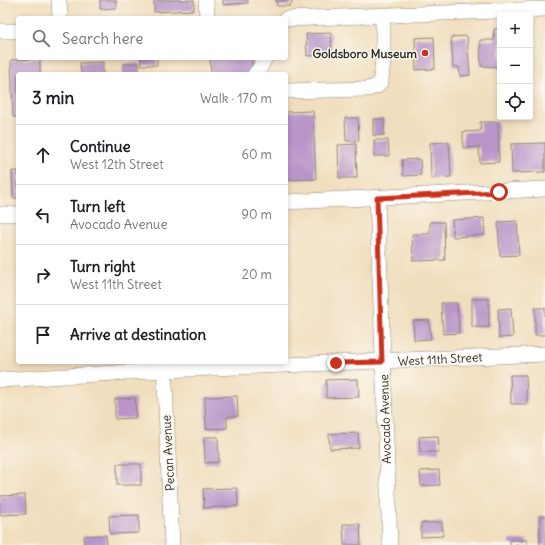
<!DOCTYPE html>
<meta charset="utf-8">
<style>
:root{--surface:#fff;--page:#f6f6f6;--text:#202124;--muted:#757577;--line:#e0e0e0}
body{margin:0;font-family:Delius,sans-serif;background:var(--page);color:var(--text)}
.controls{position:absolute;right:12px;top:12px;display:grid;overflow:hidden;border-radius:4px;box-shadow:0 2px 6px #0003}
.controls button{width:36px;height:36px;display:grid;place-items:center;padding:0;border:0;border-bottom:1px solid var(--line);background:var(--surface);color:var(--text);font:20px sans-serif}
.stop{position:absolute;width:12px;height:12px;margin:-9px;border:3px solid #c8321e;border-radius:50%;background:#fff}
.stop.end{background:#c8321e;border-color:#fff;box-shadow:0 1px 4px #0008}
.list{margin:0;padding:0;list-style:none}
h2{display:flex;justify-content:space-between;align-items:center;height:52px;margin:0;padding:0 16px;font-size:17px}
h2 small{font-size:13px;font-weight:400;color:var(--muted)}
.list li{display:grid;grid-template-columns:26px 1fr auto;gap:12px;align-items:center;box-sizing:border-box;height:60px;padding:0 16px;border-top:1px solid var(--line)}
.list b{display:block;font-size:15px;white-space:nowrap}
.list p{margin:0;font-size:13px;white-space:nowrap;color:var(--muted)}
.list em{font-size:13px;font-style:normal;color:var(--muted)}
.icon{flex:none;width:22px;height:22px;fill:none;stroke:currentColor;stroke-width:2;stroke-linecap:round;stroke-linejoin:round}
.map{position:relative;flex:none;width:545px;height:545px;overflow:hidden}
.search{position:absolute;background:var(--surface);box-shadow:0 2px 6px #0003;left:16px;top:16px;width:272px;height:44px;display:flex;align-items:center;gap:10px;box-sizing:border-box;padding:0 14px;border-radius:4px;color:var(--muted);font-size:15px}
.panel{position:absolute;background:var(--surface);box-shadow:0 2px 6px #0003;left:16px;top:72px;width:272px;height:292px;border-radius:4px}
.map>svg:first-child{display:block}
.building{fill:#b995ca}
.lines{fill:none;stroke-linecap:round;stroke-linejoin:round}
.minor-casing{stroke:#8e8474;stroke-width:16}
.minor{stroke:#fff;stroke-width:15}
.route{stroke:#c8321e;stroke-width:5}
.poi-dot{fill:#c8321e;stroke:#fbf7ec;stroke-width:1.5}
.labels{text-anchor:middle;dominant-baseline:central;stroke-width:3;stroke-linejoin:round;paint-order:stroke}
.poi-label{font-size:12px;font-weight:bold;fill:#2b2b2b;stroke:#fbf7ec;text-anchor:end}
.street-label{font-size:12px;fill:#2b2b2b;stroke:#fbf7ec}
</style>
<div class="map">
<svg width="545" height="545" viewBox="0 0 545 545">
<rect width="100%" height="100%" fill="#fbf7ec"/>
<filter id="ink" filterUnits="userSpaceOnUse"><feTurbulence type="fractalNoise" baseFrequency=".025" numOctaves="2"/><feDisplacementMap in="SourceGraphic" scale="8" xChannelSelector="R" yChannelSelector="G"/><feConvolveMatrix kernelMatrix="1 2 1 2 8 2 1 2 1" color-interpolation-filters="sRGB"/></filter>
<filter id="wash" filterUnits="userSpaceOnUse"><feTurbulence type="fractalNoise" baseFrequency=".012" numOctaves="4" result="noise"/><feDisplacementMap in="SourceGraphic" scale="16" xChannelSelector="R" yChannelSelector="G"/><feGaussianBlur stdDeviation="0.9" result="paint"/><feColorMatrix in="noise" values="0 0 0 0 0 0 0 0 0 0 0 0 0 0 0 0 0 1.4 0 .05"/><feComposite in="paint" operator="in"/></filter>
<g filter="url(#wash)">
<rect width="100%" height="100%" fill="#f1debe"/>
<g id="blocks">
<g class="building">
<polygon points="100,0 116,0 116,8 100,9"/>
<polygon points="154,0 194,0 194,10 154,12"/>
<polygon points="223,0 248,0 248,3 223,5"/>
<polygon points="276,0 293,0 290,6 277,6"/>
<polygon points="494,29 500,29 500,67 481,66 480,40 494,40"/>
<polygon points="331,33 332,55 307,56 306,34"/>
<polygon points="467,36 470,75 460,76 459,67 453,67 451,37"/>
<polygon points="434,37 435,69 416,70 415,38"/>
<rect x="141" y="58" width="16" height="7"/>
<polygon points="210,58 252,58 252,74 211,74"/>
<polygon points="40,59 40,74 18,74 18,117 13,117 11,60"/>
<polygon points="103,62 103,74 81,74 80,63"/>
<polygon points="139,63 139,74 123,74 123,64"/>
<polygon points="313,111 316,179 286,180 286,112"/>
<polygon points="345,118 358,118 359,141 346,141"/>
<rect x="373" y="119" width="11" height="16"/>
<polygon points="480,122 498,122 499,162 480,163 479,147 463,148 463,132 481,131"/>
<polygon points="374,140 388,140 389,156 374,156"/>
<polygon points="449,142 451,177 431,178 430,143"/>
<polygon points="545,143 545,172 512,173 511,144"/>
<polygon points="356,144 357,178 339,178 338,145"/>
<polygon points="420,159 421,175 403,176 402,160"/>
<polygon points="12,171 18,171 18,198 13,198"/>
<polygon points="484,218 485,235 453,237 452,220"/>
<polygon points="517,221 519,255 500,256 498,222"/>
<polygon points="430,222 444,222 445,260 413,261 412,234 430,234"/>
<rect x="472" y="299" width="17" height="28"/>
<polygon points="441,303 457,303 459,333 443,334"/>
<polygon points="511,308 513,337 499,338 498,309"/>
<rect x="535" y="308" width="10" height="27"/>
<polygon points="429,320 431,339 414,340 413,321"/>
<polygon points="510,375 526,375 527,404 511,404"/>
<polygon points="358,379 359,397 326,398 326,380"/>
<polygon points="237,396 238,416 227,417 227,428 206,429 205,397"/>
<polygon points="135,398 136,418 115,419 115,399"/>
<polygon points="358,433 359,448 330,449 329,434"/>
<polygon points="438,436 439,452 420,452 419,437"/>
<polygon points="204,437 218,437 219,462 205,463"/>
<rect x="117" y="464" width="24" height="21"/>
<polygon points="439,470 440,485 421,486 420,471"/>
<polygon points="237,488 238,506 204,508 203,489"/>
<polygon points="25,495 26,514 0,515 0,496"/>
<polygon points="139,515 139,533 110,534 109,516"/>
<polygon points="539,516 545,516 545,545 540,545"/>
<polygon points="442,522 443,536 421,537 421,523"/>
<polygon points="343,524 360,524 361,545 344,545"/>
<polygon points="106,535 107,545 84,545 84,536"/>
<rect x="510" y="540" width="17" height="5"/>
</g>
</g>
</g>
<g filter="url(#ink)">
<use href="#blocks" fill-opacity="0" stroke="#8e8474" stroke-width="1"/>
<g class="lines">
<g class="minor-casing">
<g id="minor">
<polyline points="59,0 60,18"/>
<polyline points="206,0 207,18"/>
<polyline points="286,19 545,9"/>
<polyline points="0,31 18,31"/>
<polyline points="255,74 260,68 265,58"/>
<polyline points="286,91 368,89 377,86 381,81 383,58 383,15"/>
<polyline points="377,198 390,545"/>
<polyline points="286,202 545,189"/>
<polyline points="0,214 18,214"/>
<polyline points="164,362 172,545"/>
<polyline points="0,380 164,370 545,354"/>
</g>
</g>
<use href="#minor" class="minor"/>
</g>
</g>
<g class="lines" filter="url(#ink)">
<polyline class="route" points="336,363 382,362 377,198 499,192"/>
</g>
<circle class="poi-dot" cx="425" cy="53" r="4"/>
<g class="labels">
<g class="poi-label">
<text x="417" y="53">Goldsboro Museum</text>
</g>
<g class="street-label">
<text transform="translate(440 359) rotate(-3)">West 11th Street</text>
<text transform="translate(385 419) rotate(-92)">Avocado Avenue</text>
<text transform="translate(168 453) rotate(-93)">Pecan Avenue</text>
</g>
</g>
</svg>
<div class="controls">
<button>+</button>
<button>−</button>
<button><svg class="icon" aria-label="locate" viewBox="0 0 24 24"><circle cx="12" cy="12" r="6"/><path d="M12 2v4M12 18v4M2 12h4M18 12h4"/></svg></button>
</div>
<div class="stop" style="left:499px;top:192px"></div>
<div class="stop end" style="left:336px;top:363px"></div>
<div class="search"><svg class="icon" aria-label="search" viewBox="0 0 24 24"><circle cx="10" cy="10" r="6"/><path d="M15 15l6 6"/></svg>Search here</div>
<section class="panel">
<h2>3 min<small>Walk · 170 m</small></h2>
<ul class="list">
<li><svg class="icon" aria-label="ahead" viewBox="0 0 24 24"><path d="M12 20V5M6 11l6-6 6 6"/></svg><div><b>Continue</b><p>West 12th Street</p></div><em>60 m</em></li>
<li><svg class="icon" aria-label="left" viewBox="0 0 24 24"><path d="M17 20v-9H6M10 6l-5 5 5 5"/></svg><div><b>Turn left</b><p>Avocado Avenue</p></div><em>90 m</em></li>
<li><svg class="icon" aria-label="right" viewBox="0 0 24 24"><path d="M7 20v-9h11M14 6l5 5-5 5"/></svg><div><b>Turn right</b><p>West 11th Street</p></div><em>20 m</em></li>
<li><svg class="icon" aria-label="arrive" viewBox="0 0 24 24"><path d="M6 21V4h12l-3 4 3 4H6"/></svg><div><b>Arrive at destination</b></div></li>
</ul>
</section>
</div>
